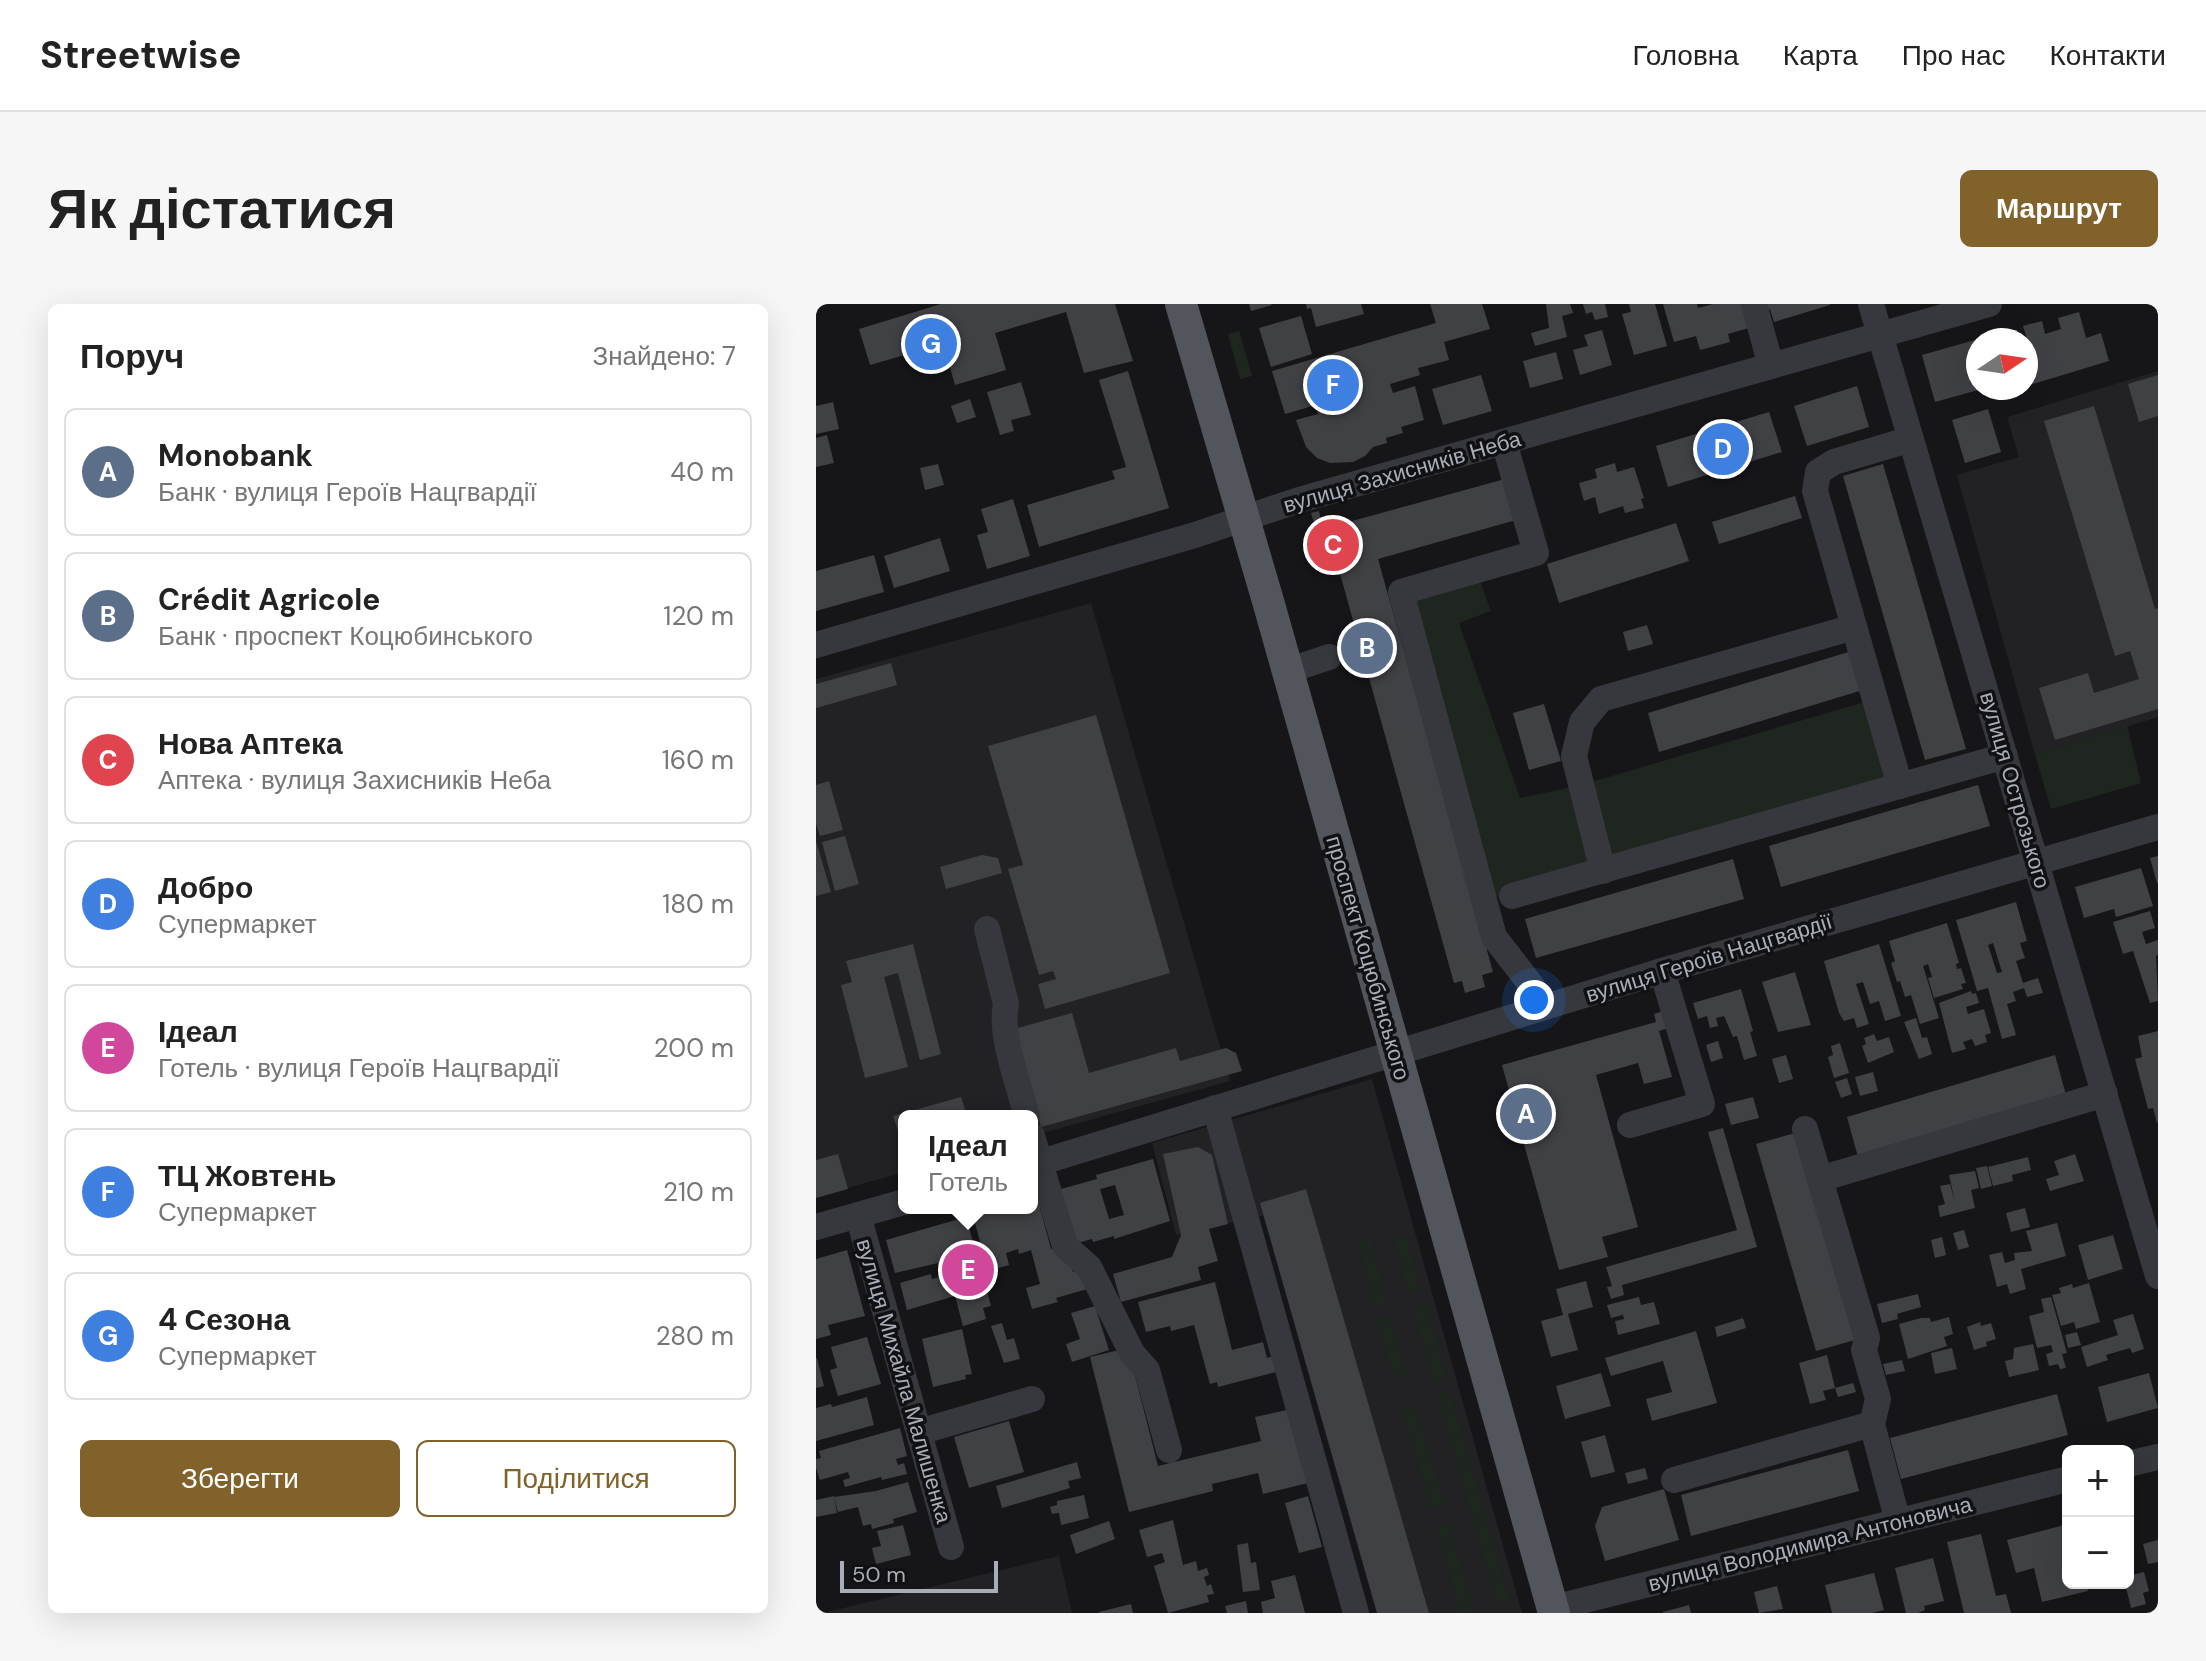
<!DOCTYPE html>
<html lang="uk">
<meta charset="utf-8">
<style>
:root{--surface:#fff;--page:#f6f6f6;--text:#222;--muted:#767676;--line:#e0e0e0;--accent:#80622a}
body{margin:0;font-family:"DM Sans",sans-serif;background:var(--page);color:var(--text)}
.controls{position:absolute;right:24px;bottom:24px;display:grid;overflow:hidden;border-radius:12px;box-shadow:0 8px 32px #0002}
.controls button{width:72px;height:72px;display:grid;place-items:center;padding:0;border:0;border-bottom:2px solid var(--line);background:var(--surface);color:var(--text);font:40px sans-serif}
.compass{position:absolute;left:1150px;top:24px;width:72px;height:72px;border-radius:50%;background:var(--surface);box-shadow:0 8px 32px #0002;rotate:77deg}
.scale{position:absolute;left:24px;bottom:20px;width:158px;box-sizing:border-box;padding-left:8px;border:4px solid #a8adb8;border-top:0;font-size:22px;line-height:28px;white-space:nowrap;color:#a8adb8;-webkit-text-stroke:6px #111113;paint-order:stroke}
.you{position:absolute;left:718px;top:696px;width:28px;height:28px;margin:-20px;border:6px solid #fff;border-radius:50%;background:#1a73e8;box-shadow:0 0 0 12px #1a73e833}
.badge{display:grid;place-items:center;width:52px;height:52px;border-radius:50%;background:var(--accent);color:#fff;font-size:26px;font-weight:700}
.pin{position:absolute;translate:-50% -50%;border:4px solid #fff;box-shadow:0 2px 8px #0006}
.popup{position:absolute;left:82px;top:806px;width:140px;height:104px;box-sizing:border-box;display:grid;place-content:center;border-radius:12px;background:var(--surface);filter:drop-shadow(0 2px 6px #0005);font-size:26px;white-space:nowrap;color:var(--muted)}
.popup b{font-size:30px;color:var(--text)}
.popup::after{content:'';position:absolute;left:50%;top:100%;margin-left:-16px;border:16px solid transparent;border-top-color:var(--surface)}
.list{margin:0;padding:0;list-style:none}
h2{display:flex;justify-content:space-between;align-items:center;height:104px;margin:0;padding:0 32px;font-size:34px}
h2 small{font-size:26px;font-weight:400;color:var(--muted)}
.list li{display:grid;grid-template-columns:52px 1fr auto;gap:24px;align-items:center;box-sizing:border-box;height:128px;margin:0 16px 16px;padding:0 16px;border:2px solid var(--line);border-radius:12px}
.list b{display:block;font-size:30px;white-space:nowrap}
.list p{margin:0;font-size:26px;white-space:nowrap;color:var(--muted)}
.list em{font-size:26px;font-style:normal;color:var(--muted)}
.actions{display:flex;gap:16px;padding:24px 32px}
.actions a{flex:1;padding:18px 0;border:2px solid var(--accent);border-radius:12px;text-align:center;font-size:28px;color:var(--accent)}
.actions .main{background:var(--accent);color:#fff}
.map{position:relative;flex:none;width:1342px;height:1309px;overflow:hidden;border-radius:12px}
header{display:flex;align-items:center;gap:48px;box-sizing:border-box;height:112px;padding:0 40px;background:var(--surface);border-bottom:2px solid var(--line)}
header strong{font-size:38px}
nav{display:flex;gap:44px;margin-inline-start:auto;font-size:28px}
.intro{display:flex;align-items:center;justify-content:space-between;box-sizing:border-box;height:192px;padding:0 48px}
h1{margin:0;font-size:56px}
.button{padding:20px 36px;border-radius:12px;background:var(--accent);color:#fff;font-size:28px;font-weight:700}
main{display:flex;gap:48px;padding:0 48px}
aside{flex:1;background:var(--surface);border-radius:12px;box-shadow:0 8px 32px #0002}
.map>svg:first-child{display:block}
.built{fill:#222225}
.green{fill:#1e261f}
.building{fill:#404145;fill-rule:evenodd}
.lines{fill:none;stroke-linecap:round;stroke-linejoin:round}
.minor{stroke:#37383d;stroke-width:26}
.major{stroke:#53555c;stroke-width:32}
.labels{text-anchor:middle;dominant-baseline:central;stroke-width:7;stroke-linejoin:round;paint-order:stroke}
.street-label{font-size:22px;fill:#a8adb8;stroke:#111113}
</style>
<header>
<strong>Streetwise</strong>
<nav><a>Головна</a><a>Карта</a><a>Про нас</a><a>Контакти</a></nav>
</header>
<div class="intro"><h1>Як дістатися</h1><a class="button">Маршрут</a></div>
<main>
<aside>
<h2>Поруч<small>Знайдено: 7</small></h2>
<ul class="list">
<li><span class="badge" style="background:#5c6f8a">A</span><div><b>Monobank</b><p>Банк · вулиця Героїв Нацгвардії</p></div><em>40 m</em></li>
<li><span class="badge" style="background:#5c6f8a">B</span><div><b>Crédit Agricole</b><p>Банк · проспект Коцюбинського</p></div><em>120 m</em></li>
<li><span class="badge" style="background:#e0444e">C</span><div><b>Нова Аптека</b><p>Аптека · вулиця Захисників Неба</p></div><em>160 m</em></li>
<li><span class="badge" style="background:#3f7fe0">D</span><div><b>Добро</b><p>Супермаркет</p></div><em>180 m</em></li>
<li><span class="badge" style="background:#d1479c">E</span><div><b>Ідеал</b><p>Готель · вулиця Героїв Нацгвардії</p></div><em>200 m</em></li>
<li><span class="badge" style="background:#3f7fe0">F</span><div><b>ТЦ Жовтень</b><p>Супермаркет</p></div><em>210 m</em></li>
<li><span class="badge" style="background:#3f7fe0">G</span><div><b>4 Сезона</b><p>Супермаркет</p></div><em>280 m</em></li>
</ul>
<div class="actions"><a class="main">Зберегти</a><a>Поділитися</a></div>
</aside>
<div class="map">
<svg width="1342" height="1309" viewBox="0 0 1342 1309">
<rect width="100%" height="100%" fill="#161618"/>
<g class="built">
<polygon points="1342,67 1342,413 1219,451 1141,171 1203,153 1191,113"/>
<polygon points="275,299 414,777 216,832 216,812 88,812 88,868 0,893 0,375"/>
<polygon points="556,775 706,1309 583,1309 470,906 360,931 336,839"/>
<polygon points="243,1252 256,1309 7,1309"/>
</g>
<g class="green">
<polygon points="423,27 436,72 424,75 412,30"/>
<polygon points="660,266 675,307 643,319 704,494 765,481 1059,395 1082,477 668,597 585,288"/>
<polygon points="1311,421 1325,479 1235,505 1219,451"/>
<polygon points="591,932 605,988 593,991 578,936"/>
<polygon points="555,934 571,999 558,1003 542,937"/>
<polygon points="611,1000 631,1075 617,1079 597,1004"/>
<polygon points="574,1011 591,1069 577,1073 561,1015"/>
<polygon points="634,1087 695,1301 680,1298 621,1091"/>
<polygon points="600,1103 629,1201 615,1205 586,1107"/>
<polygon points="633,1219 658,1306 644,1309 620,1222"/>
</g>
<g class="building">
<polygon points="125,0 299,0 317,57 268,69 250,8 179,29 190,66 139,81 131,53 96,64 92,50 54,61 43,25"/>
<polygon points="433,0 455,0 456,1 435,7"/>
<polygon points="490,0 545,0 548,10 500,23 495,4 491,5"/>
<polygon points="614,0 666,0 674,25 628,38 633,56 602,64 604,71 574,80 577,89 599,82 608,116 585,123 587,129 570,134 571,139 557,143 549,152 537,158 514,159 501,154 490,143 480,116 502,110 500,101 469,110 456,67 620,19"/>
<polygon points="730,0 754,0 757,9 746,12 751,33 719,42 715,29 733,24"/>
<polygon points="767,0 789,0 792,13 779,16 776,8 770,10"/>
<polygon points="813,0 839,0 851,42 818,51 806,10 815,8"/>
<polygon points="847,0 881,0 882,4 897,0 934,0 940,22 912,30 914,38 884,46 880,32 858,38"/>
<polygon points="944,0 1014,0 1014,1 958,18 954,5 946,7"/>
<polygon points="1263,8 1270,34 1285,29 1293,57 1217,80 1215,75 1212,76 1210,69 1210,61 1218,58 1207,22 1226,17 1229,30 1245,25 1242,14"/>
<polygon points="485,12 496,50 455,63 443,24"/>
<polygon points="786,26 796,61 764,71 757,46 772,42 768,31"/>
<polygon points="1162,35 1162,86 1119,98 1106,51"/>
<polygon points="740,48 747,75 714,84 707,57"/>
<polygon points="312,67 353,204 223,243 211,201 299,175 296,167 310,163 283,76"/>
<polygon points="665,71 676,107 627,121 616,85"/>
<polygon points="1342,71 1342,112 1323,118 1312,80"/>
<polygon points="205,78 215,111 195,116 198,127 184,131 171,88"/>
<polygon points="1041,82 1053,123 991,142 978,102"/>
<polygon points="154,95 160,113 141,119 135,102"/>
<polygon points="17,98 23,125 0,130 0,102"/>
<polygon points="1278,102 1339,305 1342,304 1342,405 1239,436 1223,384 1272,369 1278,389 1323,375 1314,347 1299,352 1228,117"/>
<polygon points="1172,105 1185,148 1149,159 1136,116"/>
<polygon points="953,108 966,148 852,183 840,142"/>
<polygon points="11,131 18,159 0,163 0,134"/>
<polygon points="799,159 801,168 818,163 828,194 825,195 828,204 809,209 807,202 783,210 779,193 768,197 763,179 781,174 779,165"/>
<polygon points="122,160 128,181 109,186 104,164"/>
<polygon points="1067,160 1150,445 1109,456 1027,172"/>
<polygon points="689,175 700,216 562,255 677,668 666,671 669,683 649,689 646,677 638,679 523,266 519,267 507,225"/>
<polygon points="979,192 986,214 903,240 896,218"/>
<polygon points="197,195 214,252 171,265 161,231 172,228 165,205"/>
<polygon points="503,207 505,216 498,219 495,209"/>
<polygon points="860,219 873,257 743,299 731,260"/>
<polygon points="124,234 134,267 78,284 68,252"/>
<polygon points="58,251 68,288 0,307 0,267"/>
<polygon points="831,321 837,340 812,347 807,328"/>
<polygon points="1039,346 1050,385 843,448 832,409"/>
<polygon points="75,359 81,381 0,404 0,380"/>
<polygon points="728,400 745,457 713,466 697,409"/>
<polygon points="280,411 354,669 229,705 222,680 240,675 237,667 223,671 192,565 207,561 172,442"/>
<polygon points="13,477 27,526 4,532 0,520 0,481"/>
<polygon points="1162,481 1174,522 965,583 953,542"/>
<polygon points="29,532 43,580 19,587 6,538"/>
<polygon points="0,537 15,588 0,592"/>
<polygon points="166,551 182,554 186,569 130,585 124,563"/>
<polygon points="1342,552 1342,579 1341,579 1334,554"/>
<polygon points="917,555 928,595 720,654 709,615"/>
<polygon points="1325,564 1337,602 1300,613 1298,605 1268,614 1259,583"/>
<path d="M1200 598 1211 637 1204 639 1209 654 1200 657 1202 663 1207 679 1222 674 1227 689 1211 693 1208 684 1197 688 1200 697 1191 700 1200 731 1186 735 1172 684 1161 687 1140 616ZM1177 639 1186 668 1181 669 1172 641Z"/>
<polygon points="1334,607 1339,624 1326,628 1330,640 1342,636 1342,651 1340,652 1342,697 1334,699 1317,647 1307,650 1297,618"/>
<polygon points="1131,619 1143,659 1140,660 1141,665 1145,664 1150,679 1145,680 1147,685 1118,694 1112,674 1116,673 1112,660 1107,662 1123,714 1104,720 1095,691 1089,693 1084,677 1081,678 1075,659 1079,657 1073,637"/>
<polygon points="97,640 125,750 104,756 82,669 68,673 92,763 49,774 25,681 36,678 30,657"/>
<polygon points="1063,640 1085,712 1069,717 1063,697 1054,700 1047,678 1040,680 1053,720 1041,724 1038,714 1028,717 1023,709 1008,657"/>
<polygon points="979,668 995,721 962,728 946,678"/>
<polygon points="925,685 937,727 934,728 941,752 928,756 921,732 917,733 908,712 900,714 902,722 894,724 891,712 882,715 877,699"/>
<polygon points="1155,687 1156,690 1160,689 1163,699 1150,703 1152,710 1168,705 1175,729 1169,731 1171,738 1159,742 1156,735 1147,738 1150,745 1136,749 1123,699"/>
<polygon points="848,707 853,724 843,727 856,773 828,780 822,759 780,771 822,923 786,933 792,953 743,966 686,761 840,718 838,710"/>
<polygon points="256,709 273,769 360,744 364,757 410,744 420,749 426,767 225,823 198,725"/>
<polygon points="1100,714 1106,734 1111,733 1116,750 1103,755 1088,718"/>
<polygon points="1342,727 1342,818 1341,819 1337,804 1332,805 1319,755 1326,753 1322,732"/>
<polygon points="1058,730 1061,737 1073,733 1078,748 1052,759 1046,742 1050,740 1048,734"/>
<polygon points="902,737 907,754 895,758 890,741"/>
<polygon points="1024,739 1033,769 1018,774 1012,753 1017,751 1015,742"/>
<polygon points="970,751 977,775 963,779 956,755"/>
<polygon points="1239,751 1250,791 1042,853 1031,813"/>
<polygon points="1057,768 1062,787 1044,792 1039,773"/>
<polygon points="1031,774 1036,790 1025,794 1019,778"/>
<polygon points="145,793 151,811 88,812 88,829 83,830 77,812"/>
<polygon points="937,793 943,814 915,821 909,800"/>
<polygon points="907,824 941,943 806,981 808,991 795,995 791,983 796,982 790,963 921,926 892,828"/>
<polygon points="979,829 1039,1036 1000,1047 940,840"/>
<polygon points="382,843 396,851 412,920 393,925 402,957 382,963 385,976 305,998 297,970 356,953 365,931 347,850"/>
<polygon points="22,850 32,885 0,894 0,856"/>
<polygon points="1259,850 1268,877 1234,887 1230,875 1243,871 1238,857"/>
<polygon points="1212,853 1215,866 1196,871 1197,877 1177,882 1172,863"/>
<path d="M337 855 354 917 298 935V932L277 938 276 935 254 941 238 887 281 875 280 871ZM299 881 308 911 293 915 284 885Z"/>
<polygon points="1171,862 1176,882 1165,885 1160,864"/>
<polygon points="1159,867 1163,884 1155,886 1159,904 1124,913 1122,902 1129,900 1124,882 1134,880 1139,898 1133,871"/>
<polygon points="490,885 613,1309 561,1309 444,899"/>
<polygon points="220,890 229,903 224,904 235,945 244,943 253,954 257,968 269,964 275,984 240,994 242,998 216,1005 210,984 224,980 215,946 203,950 202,945 190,949 193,961 172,967 156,908 171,904 216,904 216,891"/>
<polygon points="1209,904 1214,923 1195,928 1190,909"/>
<polygon points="150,913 175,1002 167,1004 170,1015 147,1022 139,992 91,1006 84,979 115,970 116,975 139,969 135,956 79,969 70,936"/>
<polygon points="1241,919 1250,952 1205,965 1210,985 1194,990 1191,980 1181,983 1173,951 1186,948 1189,959 1199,956 1198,949 1216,947 1210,927"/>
<polygon points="1148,926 1153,943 1142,946 1137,929"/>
<polygon points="1297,931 1307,965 1272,976 1262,941"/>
<polygon points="1126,933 1130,951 1119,954 1115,936"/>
<polygon points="31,946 49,1012 12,1021 15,1031 0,1035 0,955"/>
<polygon points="770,977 777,1003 752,1010 762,1046 735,1053 725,1017 747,1011 740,985"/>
<polygon points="399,978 416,1046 447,1038 451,1054 460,1051 464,1067 402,1083 401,1078 394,1080 378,1021 355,1027 354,1022 330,1028 322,998"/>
<polygon points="1273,979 1284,1018 1260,1025 1258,1018 1245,1022 1236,991 1245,989 1243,984 1256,980 1257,984"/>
<polygon points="1102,990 1105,1003 1081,1010 1082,1015 1066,1019 1061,1000"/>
<polygon points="823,993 825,1001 838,998 844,1020 802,1031 799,1017 808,1015 807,1011 795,1014 791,1001"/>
<polygon points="1235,993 1251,1049 1246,1050 1250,1064 1244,1065 1242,1060 1233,1062 1230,1050 1237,1048 1235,1041 1221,1044 1213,1012 1228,1008 1225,995"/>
<polygon points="279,1002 293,1046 256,1058 250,1040 264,1035 255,1009"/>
<polygon points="1317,1010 1328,1045 1316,1049 1314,1044 1290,1051 1292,1056 1271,1063 1265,1043 1302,1031 1297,1016"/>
<polygon points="1133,1013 1137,1030 1128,1033 1131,1042 1092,1055 1083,1020 1105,1014 1114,1014 1115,1018"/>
<polygon points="927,1014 930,1024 901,1033 899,1023"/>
<polygon points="1164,1018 1165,1022 1175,1019 1180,1035 1170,1038 1171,1042 1158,1046 1151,1023"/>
<polygon points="186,1019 191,1036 198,1034 204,1055 188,1059 175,1022"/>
<polygon points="146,1025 156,1070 149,1071 150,1075 117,1083 106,1035"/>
<polygon points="880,1027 901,1099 836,1117 830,1095 856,1088 847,1057 795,1072 789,1054"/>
<polygon points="1261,1028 1265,1041 1252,1044 1249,1031"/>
<polygon points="51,1033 65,1080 22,1092 14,1066 21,1064 15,1043"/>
<polygon points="1217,1040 1223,1066 1193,1073 1189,1057 1197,1055 1198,1044"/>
<polygon points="312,1044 342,1162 445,1137 439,1113 475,1105 492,1179 447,1190 442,1169 396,1180 397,1187 313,1208 274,1053"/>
<polygon points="1136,1044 1141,1065 1119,1070 1115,1049"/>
<polygon points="1011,1051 1019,1084 1007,1087 1010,1096 994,1100 983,1059"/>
<polygon points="1,1054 8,1082 0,1084 0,1054"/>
<polygon points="1086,1056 1089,1067 1070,1071 1067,1060"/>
<polygon points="785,1069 795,1102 749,1115 740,1082"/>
<polygon points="1333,1069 1342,1104 1291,1118 1282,1083"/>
<polygon points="1037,1079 1040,1088 1022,1093 1019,1084"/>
<polygon points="1241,1090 1252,1131 1085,1175 1074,1134"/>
<polygon points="51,1093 58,1121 0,1137 0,1104 15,1100 16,1103"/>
<polygon points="193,1117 208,1168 153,1184 138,1133"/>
<polygon points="84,1124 91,1152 80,1155 82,1161 88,1159 91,1170 66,1176 65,1173 29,1183 27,1176 34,1174 32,1168 4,1176 0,1164 0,1155 5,1154 3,1147"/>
<polygon points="789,1131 799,1168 775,1174 765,1138"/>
<polygon points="1032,1146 1043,1187 875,1232 865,1191"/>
<polygon points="261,1158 265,1174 252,1177 254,1184 186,1204 180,1182"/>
<polygon points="829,1164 832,1175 812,1180 809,1169"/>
<polygon points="92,1178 101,1208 77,1215 78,1219 56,1225 55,1220 47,1222 42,1203 22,1208 18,1193 60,1187"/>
<polygon points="848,1185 863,1236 789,1257 779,1222 786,1203"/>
<polygon points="268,1191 273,1214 245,1221 243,1209 236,1210 234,1203 241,1201 241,1197"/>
<polygon points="18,1192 21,1209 0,1213 0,1196"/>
<polygon points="492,1192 506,1243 483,1249 469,1199"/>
<polygon points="357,1216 367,1261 380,1257 382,1267 391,1264 393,1271 388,1273 391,1282 395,1280 398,1290 391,1291 393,1298 352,1309 338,1262 349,1258 346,1249 331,1253 323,1226"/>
<polygon points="293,1217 299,1235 260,1250 254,1231"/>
<polygon points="1252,1220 1252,1279 1270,1279 1272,1287 1226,1298 1218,1264 1200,1269 1191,1236"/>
<polygon points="87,1221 95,1251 60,1260 56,1244 65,1242 61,1227"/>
<polygon points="1165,1230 1180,1292 1190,1290 1195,1309 1148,1309 1131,1238"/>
<polygon points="1342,1236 1342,1258 1332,1260 1327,1240"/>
<polygon points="432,1239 435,1259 440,1258 444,1286 427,1288 421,1241"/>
<polygon points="1117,1254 1128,1297 1108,1302 1109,1306 1102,1309 1090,1309 1079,1264"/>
<polygon points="1328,1268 1333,1287 1327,1289 1330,1300 1315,1304 1309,1279 1312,1279 1312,1272"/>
<polygon points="1058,1269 1068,1306 1056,1309 1016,1309 1009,1281"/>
<polygon points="479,1271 489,1309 447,1309 445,1298 459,1294 455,1277"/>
<polygon points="961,1282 967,1305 943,1309 938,1288"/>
<polygon points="430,1297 432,1309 411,1309 409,1302"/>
<polygon points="315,1300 317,1309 283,1309 283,1308"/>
<polygon points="873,1301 875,1309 847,1309 847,1308"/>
</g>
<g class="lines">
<g class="minor">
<polyline points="938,0 955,62"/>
<polyline points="1055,0 1342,972"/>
<polyline points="688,138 720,249 585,288 678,633 716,682"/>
<polyline points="0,341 379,231 483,196 1173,0"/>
<polyline points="471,367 513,353"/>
<polyline points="1084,482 999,187 1002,168 1018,158 1095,135"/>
<polyline points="787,567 758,452 766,418 785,395 1038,323"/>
<polyline points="696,592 1189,452"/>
<path d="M171 625 190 700C183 729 203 782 211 812"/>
<polyline points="399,804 540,1309"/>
<polyline points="814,821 886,800 846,667"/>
<polyline points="989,825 1051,1034 1048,1046 1062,1095 1056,1120 1082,1218"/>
<polyline points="216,832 249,942 273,963 316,1049 331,1066 353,1146"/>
<polyline points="216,861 846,667 1342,523"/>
<polyline points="1004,875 1289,790"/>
<polyline points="42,911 135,1243"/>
<polyline points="0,923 88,898"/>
<polyline points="103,1128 216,1095"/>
<polyline points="1312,1160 1342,1153"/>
<polyline points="858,1176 1056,1120"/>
<polyline points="737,1304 1252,1175"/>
</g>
<polyline class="major" points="365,0 452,297 738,1309"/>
</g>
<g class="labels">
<g class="street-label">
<text transform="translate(586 168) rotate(-16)">вулиця Захисників Неба</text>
<text transform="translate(1199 486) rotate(74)">вулиця Острозького</text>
<text transform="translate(552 654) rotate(74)">проспект Коцюбинського</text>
<text transform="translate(893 654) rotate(-17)">вулиця Героїв Нацгвардії</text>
<text transform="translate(88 1077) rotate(74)">вулиця Михайла Малишенка</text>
<text transform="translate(994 1240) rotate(-14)">вулиця Володимира Антоновича</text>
</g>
</g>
</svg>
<div class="controls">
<button>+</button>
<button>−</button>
</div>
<svg class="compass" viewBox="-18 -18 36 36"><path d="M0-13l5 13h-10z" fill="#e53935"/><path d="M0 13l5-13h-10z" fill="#767676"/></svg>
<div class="scale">50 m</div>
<div class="you"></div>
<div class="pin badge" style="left:710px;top:810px;background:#5c6f8a">A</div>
<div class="pin badge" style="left:551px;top:344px;background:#5c6f8a">B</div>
<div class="pin badge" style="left:517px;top:241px;background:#e0444e">C</div>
<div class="pin badge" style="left:907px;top:145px;background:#3f7fe0">D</div>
<div class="pin badge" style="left:152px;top:966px;background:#d1479c">E</div>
<div class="popup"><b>Ідеал</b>Готель</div>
<div class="pin badge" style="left:517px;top:81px;background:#3f7fe0">F</div>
<div class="pin badge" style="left:115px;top:40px;background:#3f7fe0">G</div>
</div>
</main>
